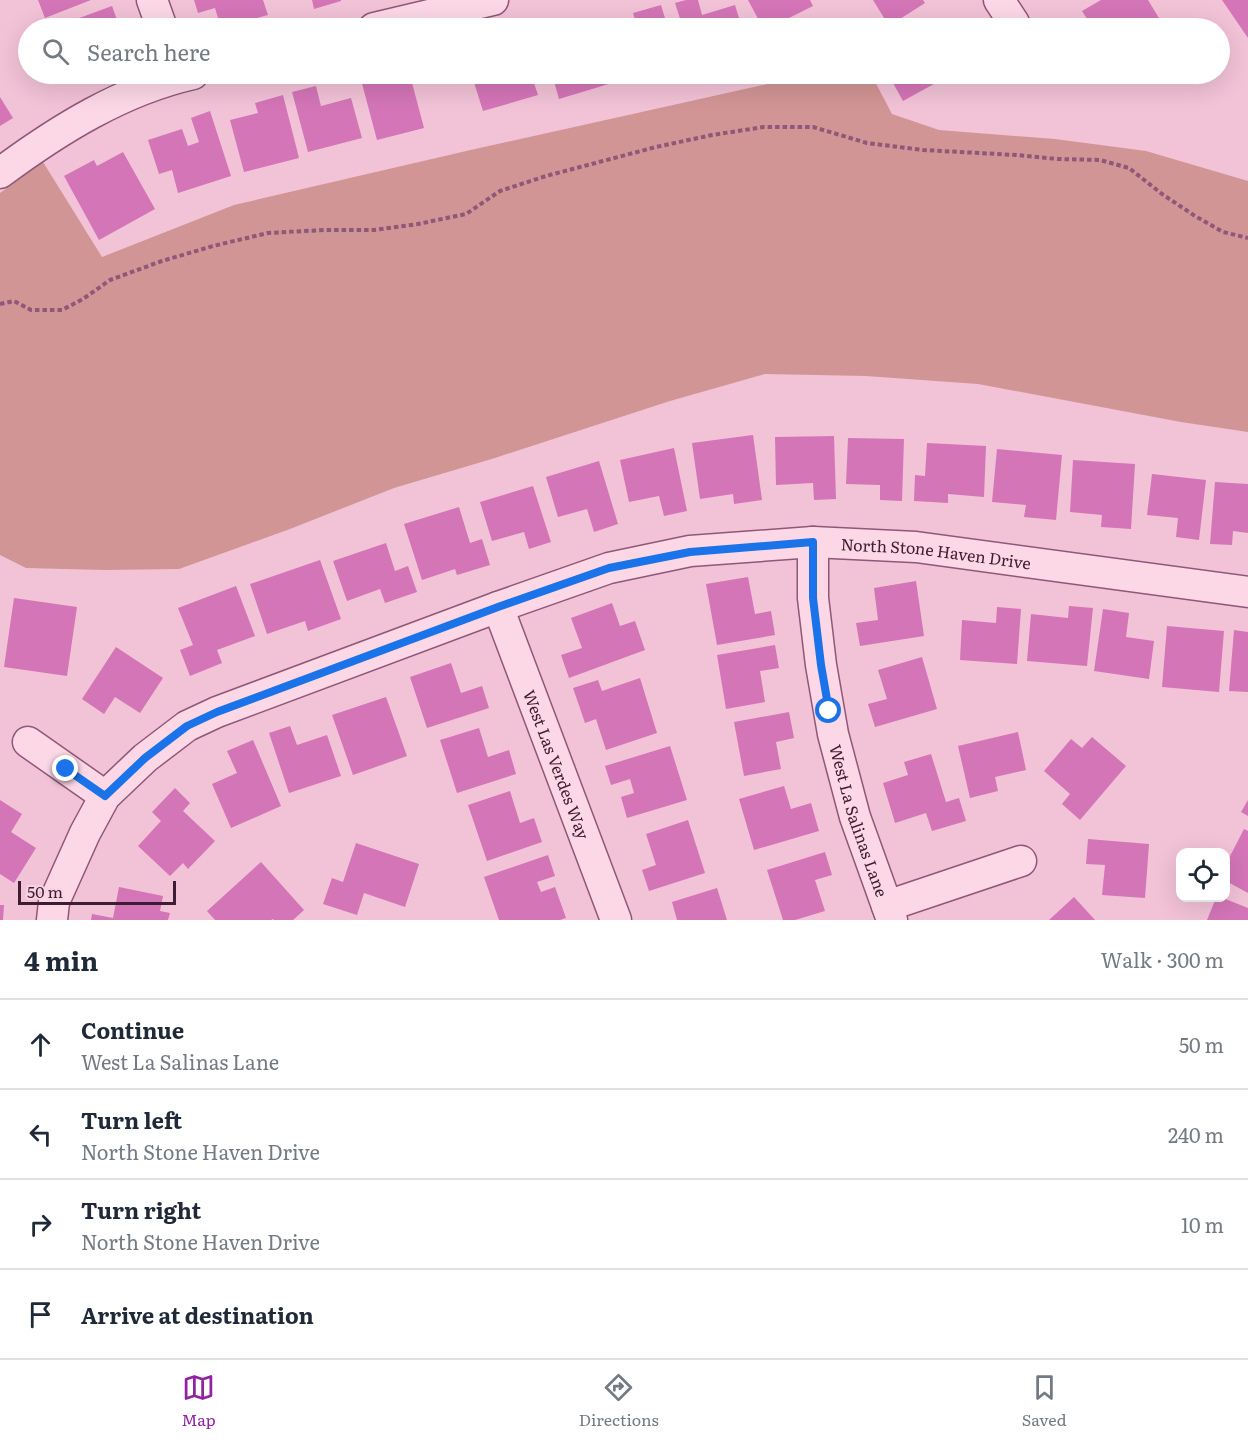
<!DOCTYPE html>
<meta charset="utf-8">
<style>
:root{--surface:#fff;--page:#f2f2f3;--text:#1f2937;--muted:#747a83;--line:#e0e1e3;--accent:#9321a4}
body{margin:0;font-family:Literata,serif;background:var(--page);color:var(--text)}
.controls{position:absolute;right:18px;bottom:18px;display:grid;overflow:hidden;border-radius:12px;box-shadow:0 6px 24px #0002}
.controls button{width:54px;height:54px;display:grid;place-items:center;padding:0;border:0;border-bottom:2px solid var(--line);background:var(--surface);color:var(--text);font:30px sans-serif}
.scale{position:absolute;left:18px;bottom:15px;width:158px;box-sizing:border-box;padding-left:6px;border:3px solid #3d1d31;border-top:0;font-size:16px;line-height:21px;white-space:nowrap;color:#3d1d31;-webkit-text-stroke:4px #f9d3e3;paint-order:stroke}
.stop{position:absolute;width:18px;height:18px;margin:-14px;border:4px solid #1a73e8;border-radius:50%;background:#fff}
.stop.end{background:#1a73e8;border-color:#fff;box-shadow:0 2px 6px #0008}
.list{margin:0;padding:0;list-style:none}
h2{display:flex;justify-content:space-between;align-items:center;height:78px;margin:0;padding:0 24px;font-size:26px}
h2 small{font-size:20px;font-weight:400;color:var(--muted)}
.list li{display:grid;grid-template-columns:39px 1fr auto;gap:18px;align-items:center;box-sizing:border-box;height:90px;padding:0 24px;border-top:2px solid var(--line)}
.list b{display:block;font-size:22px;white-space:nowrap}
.list p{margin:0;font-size:20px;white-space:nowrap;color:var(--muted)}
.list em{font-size:20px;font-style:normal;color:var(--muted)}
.icon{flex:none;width:33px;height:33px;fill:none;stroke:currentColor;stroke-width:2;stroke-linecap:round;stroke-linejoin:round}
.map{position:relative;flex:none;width:1248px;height:920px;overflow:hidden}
.search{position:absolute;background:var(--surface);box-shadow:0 6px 24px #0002;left:18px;right:18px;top:18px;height:66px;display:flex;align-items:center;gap:15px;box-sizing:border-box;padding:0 21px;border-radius:33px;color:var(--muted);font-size:22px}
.sheet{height:438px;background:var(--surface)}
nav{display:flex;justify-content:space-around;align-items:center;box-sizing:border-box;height:84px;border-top:2px solid var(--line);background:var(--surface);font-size:16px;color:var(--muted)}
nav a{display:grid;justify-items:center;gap:3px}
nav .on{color:var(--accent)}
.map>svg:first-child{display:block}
.green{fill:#d29595}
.building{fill:#d475b8}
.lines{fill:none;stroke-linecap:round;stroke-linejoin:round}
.minor-casing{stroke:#8f5778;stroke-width:33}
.path{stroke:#8f5778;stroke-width:4;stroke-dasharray:4.5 3;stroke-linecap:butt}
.minor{stroke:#fcd7e6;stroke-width:30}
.route{stroke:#1a73e8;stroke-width:8}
.labels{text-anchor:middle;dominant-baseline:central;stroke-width:4.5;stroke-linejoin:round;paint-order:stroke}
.street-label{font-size:16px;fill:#3d1d31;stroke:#f9d3e3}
</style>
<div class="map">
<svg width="1248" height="920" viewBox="0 0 1248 920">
<rect width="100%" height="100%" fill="#f2c2d7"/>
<polygon class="green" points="812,74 871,74 892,114 939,130 1055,139 1146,151 1248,181 1248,432 1181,422 978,384 866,376 765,374 670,401 495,458 394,488 290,529 179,569 104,570 26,568 0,555 0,193 43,162 102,257 234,205 475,149"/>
<g class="building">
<polygon points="38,0 91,0 45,18"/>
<polygon points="194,0 263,0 268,15 221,28 215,8 198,13"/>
<polygon points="312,0 341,0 341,1 314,9"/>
<polygon points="686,0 698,0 702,15 735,5 742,28 683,28 675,3"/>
<polygon points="748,0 810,0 813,6 769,28 763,28"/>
<polygon points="873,0 923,0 925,3 889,26"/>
<polygon points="1101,0 1148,0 1165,28 1093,28 1082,11"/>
<polygon points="1222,0 1248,0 1248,38"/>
<polygon points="661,5 668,28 607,28 635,20 633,13"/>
<polygon points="112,6 120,28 52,28"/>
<polygon points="64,74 92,74 67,83"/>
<polygon points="368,74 391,74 394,84 411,79 424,128 377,140 360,76"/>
<polygon points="460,74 531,74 538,95 483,111 472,76 461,79"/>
<polygon points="552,74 609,74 612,83 559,99"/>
<polygon points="619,74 649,74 621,82"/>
<polygon points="888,74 952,74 903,101"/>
<polygon points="316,86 321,106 351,98 362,138 308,152 292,92"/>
<polygon points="283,95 299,158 244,172 230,120 258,113 255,103"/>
<polygon points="0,97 13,118 0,126"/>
<polygon points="210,111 231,176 178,193 172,170 159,174 148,140 182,129 188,146 199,142 191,118"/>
<polygon points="123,152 155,209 99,240 64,176 94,160 97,166"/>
<polygon points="753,435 762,500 734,504 733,494 700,499 692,443"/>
<polygon points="834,436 836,499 814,500 813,483 776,485 775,437"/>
<polygon points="848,438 904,439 902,501 880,500 880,485 846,484"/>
<polygon points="927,443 986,446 984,497 948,494 948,503 914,501 915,475 925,476"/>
<polygon points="674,448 687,511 664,516 659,496 629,502 620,460"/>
<polygon points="997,449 1062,455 1056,520 1024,517 1026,505 992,502"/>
<polygon points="1073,460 1135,464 1131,529 1101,527 1102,515 1070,512"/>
<polygon points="599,461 618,524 594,532 587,509 558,517 546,477"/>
<polygon points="1152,474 1206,480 1199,540 1176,537 1178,518 1147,515"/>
<polygon points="1215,482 1248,484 1248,533 1233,531 1232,545 1210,544"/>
<polygon points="533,486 551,542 529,549 524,532 492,541 480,502"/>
<polygon points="459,507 470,543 482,539 490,565 457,575 455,569 422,580 404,524"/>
<polygon points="386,543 395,571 408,566 417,592 385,603 380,589 347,601 333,561"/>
<polygon points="320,560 341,619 308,631 305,621 267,634 250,584"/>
<polygon points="748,577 755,614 771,611 775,635 717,645 706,584"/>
<polygon points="916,581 924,636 860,646 856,623 878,620 874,588"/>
<polygon points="236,586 255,636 217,650 222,663 190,676 180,650 193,645 178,608"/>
<polygon points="14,598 77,607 67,676 4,667"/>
<polygon points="612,603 620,626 635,621 645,650 569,678 561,655 582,648 571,618"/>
<polygon points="1069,606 1093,608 1087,666 1027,661 1031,614 1068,618"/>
<polygon points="997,607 1021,609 1017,664 960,660 962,620 996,623"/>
<polygon points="1103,609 1129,613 1126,637 1154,641 1149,679 1094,671"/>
<polygon points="1167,626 1224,631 1219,692 1162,687"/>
<polygon points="1234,630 1248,632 1248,692 1229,691"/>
<polygon points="775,645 779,668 760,671 765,702 726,709 717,655"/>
<polygon points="116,647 163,678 140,713 115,697 104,714 82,699"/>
<polygon points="922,657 937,709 875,727 868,704 887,699 878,670"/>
<polygon points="451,663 461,693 482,686 489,708 427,728 410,677"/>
<polygon points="640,678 657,733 606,750 596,719 585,723 573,688 598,680 602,691"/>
<polygon points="386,697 407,756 353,775 332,715"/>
<polygon points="789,712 794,738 776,742 781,769 744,776 734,722"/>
<polygon points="290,726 297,745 327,735 341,776 289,793 269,733"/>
<polygon points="479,728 488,757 509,750 516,774 457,793 440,740"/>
<polygon points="1018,732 1026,770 995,777 998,791 970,798 958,746"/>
<polygon points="1092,737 1126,766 1080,820 1062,804 1070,794 1044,771 1071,739 1082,748"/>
<polygon points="253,740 281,806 231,828 212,784 237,773 227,751"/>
<polygon points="670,746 687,800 627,818 621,797 634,793 630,779 611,785 605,766"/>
<polygon points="931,754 946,802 959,798 966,821 932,831 926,813 895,823 883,783 908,775 904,762"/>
<polygon points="784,786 791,809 811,803 819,831 754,850 739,799"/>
<polygon points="175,788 190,803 183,811 215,841 188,869 183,863 170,876 138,846 161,821 152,812"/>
<polygon points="510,791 520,823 534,818 542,842 487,861 468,805"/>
<polygon points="0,800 22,814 11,832 36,848 14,883 0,874"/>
<polygon points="1248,800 1248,816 1241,812"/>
<polygon points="688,820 705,873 649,891 642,870 656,865 646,834"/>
<polygon points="1244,829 1248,831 1248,893 1226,881 1226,864"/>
<polygon points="1088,839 1149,844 1145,898 1102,895 1105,865 1086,864"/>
<polygon points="356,843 419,864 405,907 364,893 357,915 323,904 332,878 343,882"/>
<polygon points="825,852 832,875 815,880 825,911 795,920 783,920 767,870"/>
<polygon points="548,855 555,876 537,882 541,892 555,887 566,918 560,920 499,920 484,877"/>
<polygon points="261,862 304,910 293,920 274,920 273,919 271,920 215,920 207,911"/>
<polygon points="119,887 163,896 160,911 170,913 168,920 91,920 92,914 113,918"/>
<polygon points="717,888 727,920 677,920 672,902"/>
<polygon points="1074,897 1095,920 1049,920"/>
<polygon points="1216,898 1223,898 1248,908 1248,920 1207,920"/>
<polygon points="0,905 4,905 3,920 0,920"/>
</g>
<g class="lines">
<g class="minor-casing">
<g id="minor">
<polyline points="152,0 162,28"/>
<polyline points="999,0 1014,23 1015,28"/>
<polyline points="374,28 493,0"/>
<path d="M0 173C58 130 122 90 193 74"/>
<path id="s1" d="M813 542V598L821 665 833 734 855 817 892 920"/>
<path id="s2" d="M498 607 616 920"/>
<polyline points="28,742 105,796"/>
<polyline points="887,906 1021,861"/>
<path id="s3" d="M52 920 54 902 85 833 105 796 145 758 187 726 217 712 498 607 609 568 690 551 813 542 916 547 1248 592"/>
</g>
</g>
<polyline class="path" points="0,304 14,301 31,310 62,310 83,299 110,280 162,261 213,246 268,233 324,230 374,230 418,224 466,214 500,191 546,176 656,147 712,135 764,127 813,127 867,143 923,150 1016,155 1058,159 1100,160 1129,168 1162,194 1195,216 1223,232 1248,238"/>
<use href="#minor" class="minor"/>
</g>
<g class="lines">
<polyline class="route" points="66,769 105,796 145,758 187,726 217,712 498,607 609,568 690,552 813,542 813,598 821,665 829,711"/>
</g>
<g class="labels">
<g class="street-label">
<text stroke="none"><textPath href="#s3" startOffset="1024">North Stone Haven Drive</textPath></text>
<text stroke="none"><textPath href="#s2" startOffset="168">West Las Verdes Way</textPath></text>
<text stroke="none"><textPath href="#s1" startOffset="284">West La Salinas Lane</textPath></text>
</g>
</g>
</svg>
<div class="controls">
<button><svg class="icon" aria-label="locate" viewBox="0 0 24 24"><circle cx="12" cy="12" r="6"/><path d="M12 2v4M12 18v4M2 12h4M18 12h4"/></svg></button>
</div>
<div class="scale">50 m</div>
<div class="stop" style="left:829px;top:711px"></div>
<div class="stop end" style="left:66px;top:769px"></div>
<div class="search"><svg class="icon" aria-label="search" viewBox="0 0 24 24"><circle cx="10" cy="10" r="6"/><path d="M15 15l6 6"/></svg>Search here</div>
</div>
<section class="sheet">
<h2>4 min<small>Walk · 300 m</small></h2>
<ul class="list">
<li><svg class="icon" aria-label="ahead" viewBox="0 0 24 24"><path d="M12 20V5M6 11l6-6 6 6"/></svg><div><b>Continue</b><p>West La Salinas Lane</p></div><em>50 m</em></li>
<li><svg class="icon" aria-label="left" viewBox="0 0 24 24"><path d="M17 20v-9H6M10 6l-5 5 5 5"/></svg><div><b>Turn left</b><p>North Stone Haven Drive</p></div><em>240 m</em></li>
<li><svg class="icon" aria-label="right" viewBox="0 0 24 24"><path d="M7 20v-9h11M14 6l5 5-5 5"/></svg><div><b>Turn right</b><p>North Stone Haven Drive</p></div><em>10 m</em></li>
<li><svg class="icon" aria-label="arrive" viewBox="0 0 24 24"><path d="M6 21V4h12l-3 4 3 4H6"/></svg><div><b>Arrive at destination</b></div></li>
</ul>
</section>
<nav>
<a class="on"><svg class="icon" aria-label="map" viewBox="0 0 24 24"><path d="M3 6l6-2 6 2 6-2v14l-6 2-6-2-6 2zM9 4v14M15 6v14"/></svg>Map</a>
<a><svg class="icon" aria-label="directions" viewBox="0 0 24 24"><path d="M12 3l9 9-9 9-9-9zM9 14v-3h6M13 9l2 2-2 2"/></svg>Directions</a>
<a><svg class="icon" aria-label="saved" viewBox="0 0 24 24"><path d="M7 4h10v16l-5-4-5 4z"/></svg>Saved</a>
</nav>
